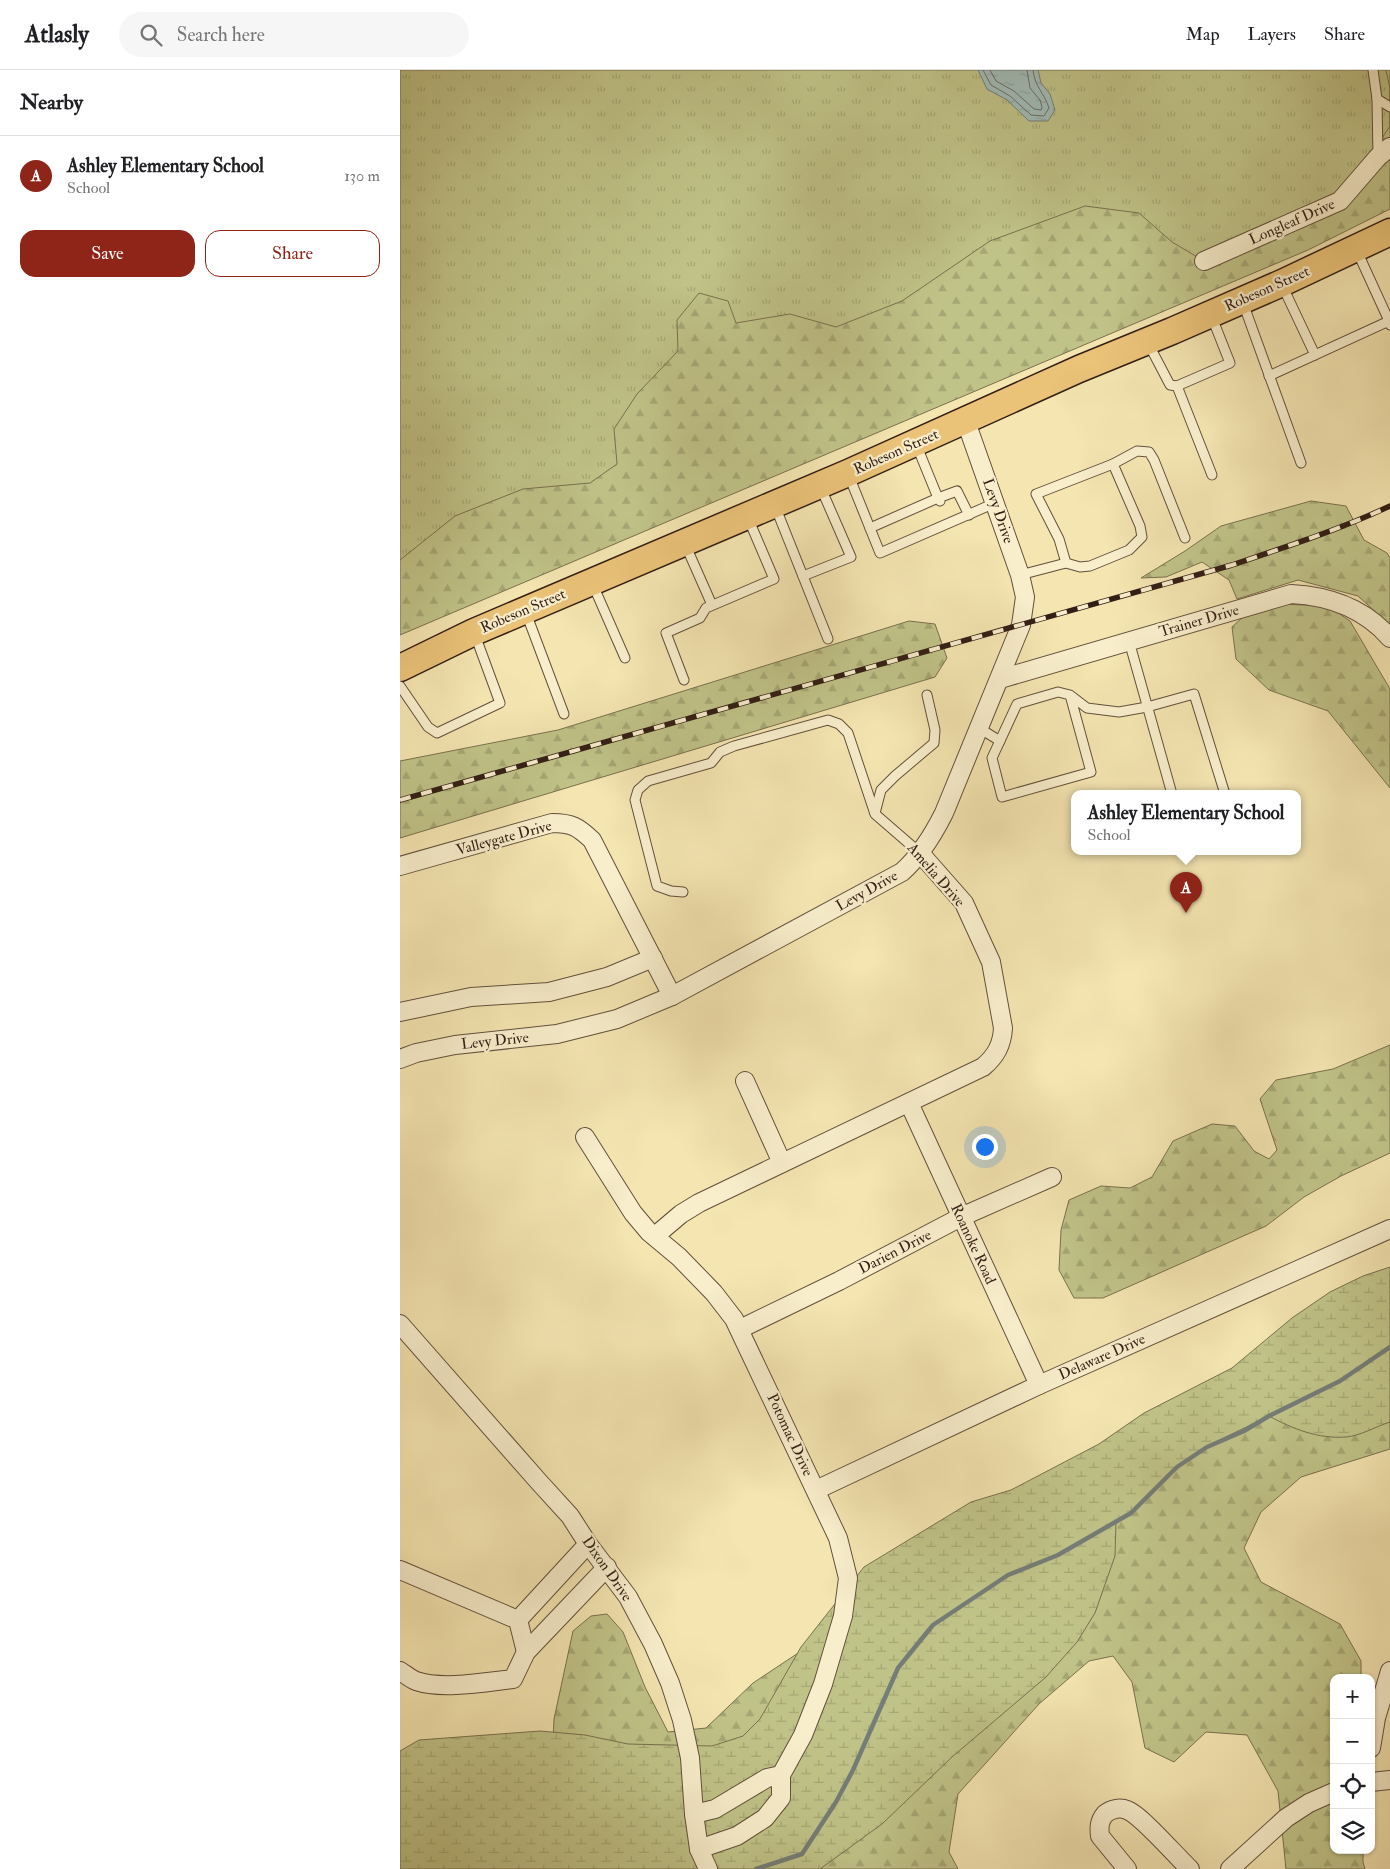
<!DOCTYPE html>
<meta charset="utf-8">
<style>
:root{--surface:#fff;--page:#f6f6f6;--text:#202124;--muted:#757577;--line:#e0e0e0;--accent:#8f2418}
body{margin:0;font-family:"IM FELL Double Pica",serif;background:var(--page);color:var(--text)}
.controls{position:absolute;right:15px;bottom:15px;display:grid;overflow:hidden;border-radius:10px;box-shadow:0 1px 4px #0004}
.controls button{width:45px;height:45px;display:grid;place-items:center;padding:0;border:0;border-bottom:1px solid var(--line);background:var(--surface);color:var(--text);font:25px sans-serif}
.you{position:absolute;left:584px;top:1076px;width:18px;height:18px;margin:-12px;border:4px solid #fff;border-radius:50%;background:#1a73e8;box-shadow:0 0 0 8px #1a73e833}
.badge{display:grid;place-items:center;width:32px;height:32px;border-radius:50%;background:var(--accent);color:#fff;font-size:16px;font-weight:700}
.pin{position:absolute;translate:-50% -41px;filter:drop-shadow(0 1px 2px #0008)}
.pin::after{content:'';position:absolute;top:26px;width:18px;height:15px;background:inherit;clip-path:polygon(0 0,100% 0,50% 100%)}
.popup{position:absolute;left:671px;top:720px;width:230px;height:65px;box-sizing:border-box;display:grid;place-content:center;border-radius:10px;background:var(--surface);filter:drop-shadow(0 1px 4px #0005);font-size:16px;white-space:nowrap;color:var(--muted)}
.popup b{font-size:19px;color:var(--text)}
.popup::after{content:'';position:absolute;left:50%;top:100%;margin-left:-10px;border:10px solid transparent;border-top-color:var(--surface)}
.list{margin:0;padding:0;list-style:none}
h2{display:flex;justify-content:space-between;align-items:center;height:65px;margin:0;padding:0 20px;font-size:21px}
h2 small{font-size:16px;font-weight:400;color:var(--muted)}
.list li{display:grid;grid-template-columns:32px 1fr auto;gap:15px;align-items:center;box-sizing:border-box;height:80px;padding:0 20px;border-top:1px solid var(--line)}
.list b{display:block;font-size:19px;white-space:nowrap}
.list p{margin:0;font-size:16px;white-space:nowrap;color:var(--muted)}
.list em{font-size:16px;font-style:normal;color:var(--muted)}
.actions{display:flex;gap:10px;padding:15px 20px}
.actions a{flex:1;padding:11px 0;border:1px solid var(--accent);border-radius:15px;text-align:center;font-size:18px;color:var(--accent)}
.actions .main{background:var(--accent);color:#fff}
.icon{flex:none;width:28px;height:28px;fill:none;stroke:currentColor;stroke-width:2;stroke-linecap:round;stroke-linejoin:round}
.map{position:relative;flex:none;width:990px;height:1799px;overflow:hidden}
header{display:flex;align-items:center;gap:30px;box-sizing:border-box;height:70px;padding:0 25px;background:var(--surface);border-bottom:1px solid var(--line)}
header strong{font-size:24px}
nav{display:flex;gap:28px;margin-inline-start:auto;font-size:18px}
.search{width:350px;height:45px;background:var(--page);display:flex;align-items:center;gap:12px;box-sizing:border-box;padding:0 18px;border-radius:28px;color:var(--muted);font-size:19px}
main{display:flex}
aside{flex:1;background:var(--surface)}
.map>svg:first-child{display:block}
.grass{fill:url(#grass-tufts);stroke:#7a704e}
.forest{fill:url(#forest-firs);stroke:#7a704e}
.wetland{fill:url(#wetland-marsh);stroke:#7a704e}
.water{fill:url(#water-ripples);stroke:#757d77}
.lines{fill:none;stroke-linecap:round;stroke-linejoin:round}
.shore{stroke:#6a6d66;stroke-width:1}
.stream{stroke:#757d77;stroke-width:4.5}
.lane-casing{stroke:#63503c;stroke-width:11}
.street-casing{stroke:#63503c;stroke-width:20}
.primary-casing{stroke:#331e15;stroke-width:29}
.lane{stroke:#f8eecc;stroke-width:9}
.street{stroke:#f8eecc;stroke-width:18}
.primary{stroke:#eac278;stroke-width:26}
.rail-casing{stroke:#331e15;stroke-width:5.5}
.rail{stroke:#f8eecc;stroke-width:4;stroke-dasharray:11;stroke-linecap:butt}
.labels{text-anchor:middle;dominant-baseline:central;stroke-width:4.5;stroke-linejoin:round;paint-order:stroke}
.street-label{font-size:15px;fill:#331e15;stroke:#f8eecc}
</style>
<header>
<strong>Atlasly</strong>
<div class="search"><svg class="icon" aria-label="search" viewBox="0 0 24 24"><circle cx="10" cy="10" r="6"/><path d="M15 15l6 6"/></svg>Search here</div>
<nav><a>Map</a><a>Layers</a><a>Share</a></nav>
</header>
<main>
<aside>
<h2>Nearby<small></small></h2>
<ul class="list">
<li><span class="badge">A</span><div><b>Ashley Elementary School</b><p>School</p></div><em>130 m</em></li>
</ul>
<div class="actions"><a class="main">Save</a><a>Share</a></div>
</aside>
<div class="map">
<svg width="990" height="1799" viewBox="0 0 990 1799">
<defs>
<pattern id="grass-tufts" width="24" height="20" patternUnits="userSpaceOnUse" patternTransform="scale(1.25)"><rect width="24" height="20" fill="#c0c388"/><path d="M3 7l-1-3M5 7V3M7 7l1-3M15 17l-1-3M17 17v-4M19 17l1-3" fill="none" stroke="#a5a774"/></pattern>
<pattern id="forest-firs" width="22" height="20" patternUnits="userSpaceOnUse" patternTransform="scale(1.25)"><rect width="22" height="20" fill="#c0c388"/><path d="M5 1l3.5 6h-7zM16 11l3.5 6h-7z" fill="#a5a774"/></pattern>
<pattern id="wetland-marsh" width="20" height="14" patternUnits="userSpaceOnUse" patternTransform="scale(1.25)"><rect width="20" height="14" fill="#c0c388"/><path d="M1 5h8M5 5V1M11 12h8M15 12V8" fill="none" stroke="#a5a774"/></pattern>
<pattern id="water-ripples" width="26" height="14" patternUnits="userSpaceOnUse" patternTransform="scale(1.25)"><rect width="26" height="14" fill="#a1bcb8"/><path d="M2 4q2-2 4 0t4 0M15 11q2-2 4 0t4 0" fill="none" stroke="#8ba19d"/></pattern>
</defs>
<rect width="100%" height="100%" fill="#f4e5b1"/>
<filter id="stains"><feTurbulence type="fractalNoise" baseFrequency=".004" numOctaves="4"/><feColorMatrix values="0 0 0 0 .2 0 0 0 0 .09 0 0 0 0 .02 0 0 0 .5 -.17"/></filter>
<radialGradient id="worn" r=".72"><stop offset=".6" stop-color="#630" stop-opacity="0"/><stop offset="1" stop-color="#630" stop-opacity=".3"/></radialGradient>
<polygon class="grass" points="0,0 990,0 990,117 0,535"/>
<g class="forest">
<polygon points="986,0 990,0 990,139 908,180 0,565 0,490 55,446 123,419 190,413 217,394 214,359 237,324 278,281 277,250 299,223 328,231 336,253 390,244 436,257 502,231 590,171 685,136 739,143 772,172 804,191 940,131 990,56 990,19"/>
<polygon points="911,431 946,436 964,470 987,483 990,488 990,555 958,526 898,510 837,529 829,510 802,492 766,507 741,508 785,481 821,456"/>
<polygon points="880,534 928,536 950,551 990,619 990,718 928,641 869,620 836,589 832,557 844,546"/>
<polygon points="509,551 535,554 547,588 535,607 0,768 0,691 158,660"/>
<polygon points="990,975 990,1083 941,1106 904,1127 866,1156 703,1228 674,1228 659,1200 661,1160 669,1130 701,1116 730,1118 752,1107 773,1071 812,1054 835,1056 854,1081 869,1089 877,1080 860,1029 876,1010 933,999"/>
<polygon points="990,1258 990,1379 901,1407 861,1442 844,1478 861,1512 940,1554 961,1591 961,1608 934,1608 934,1780 963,1780 963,1792 965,1799 886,1799 878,1721 847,1665 806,1662 774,1692 745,1678 732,1612 713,1586 689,1591 639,1634 558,1724 549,1782 558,1799 0,1799 0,1707 152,1698 154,1649 173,1561 191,1546 207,1544 223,1562 245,1617 268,1662 306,1658 353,1613 457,1544"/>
</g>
<path class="wetland" d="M990 1197V1352C977 1356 960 1366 946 1367 918 1369 893 1359 869 1346 838 1362 803 1375 777 1397 755 1415 742 1438 716 1451L715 1486 695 1543 677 1572 646 1607 552 1687 482 1754 420 1799H0V1681L19 1670 140 1661 185 1665 228 1674 312 1676 343 1666 360 1649 401 1577 464 1497 571 1432 611 1420 699 1374 744 1343 832 1298 892 1248 930 1222 963 1206Z"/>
<polygon class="water" points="578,0 638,0 641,13 650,24 655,40 648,51 629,51 607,30 587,19"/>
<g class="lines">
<g class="shore">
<path d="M583 0 591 15 610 26 631 45 644 46 649 38C644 22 635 18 633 0"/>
<polyline points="590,0 596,11 614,21 634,39 641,40 642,37 640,30 630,18 627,0"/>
</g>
<polyline class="stream" points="356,1799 402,1784 436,1732 453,1700 498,1598 533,1555 608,1505 658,1485 731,1443 777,1397 807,1377 844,1361 869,1346 940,1311 990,1277"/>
<g class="lane-casing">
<g id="lane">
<polyline points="973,0 977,29 978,87"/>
<polyline points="977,29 990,37"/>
<polyline points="957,181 989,251 990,251"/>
<polyline points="882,215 915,285"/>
<polyline points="843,233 901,393"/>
<polyline points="811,245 830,293 777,316 812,405"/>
<polyline points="748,273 770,315 777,316"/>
<polyline points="869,306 989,251 990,255"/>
<polyline points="449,406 480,483 595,433"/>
<polyline points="540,431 538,428 557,421 569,445"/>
<polyline points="375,436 428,569"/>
<polyline points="470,458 538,428 516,374"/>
<polyline points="285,474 312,535"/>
<polyline points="666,493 680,497 690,496 729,480 742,467 740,456 713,394"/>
<polyline points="620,505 666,493 659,469 636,424 713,394 737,381 749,382 754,390 785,468"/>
<polyline points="403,506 451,487 420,416"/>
<polyline points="193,515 225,588"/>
<polyline points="126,543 164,644"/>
<polyline points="729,571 772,724"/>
<polyline points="284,610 266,563 300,548 306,538 374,509 348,448"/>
<polyline points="0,616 28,657 37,663 100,633 75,565"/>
<polyline points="670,625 691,702 602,727 592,688 617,634 658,622 670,625 687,638 719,642 747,637 794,624 825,724"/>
<polyline points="579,658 600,671"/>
<polyline points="475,743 481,720 495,706 534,673 535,660 527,625"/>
<polyline points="283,822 271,821 257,816 235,730 238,720 248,711 311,693 320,682 334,676 428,650 439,654 448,663 475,744 520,783"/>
</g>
</g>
<g class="street-casing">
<g id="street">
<polyline points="804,191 940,131 978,87 990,77"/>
<path d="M600 609 891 524C930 526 964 538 990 568"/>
<path d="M0 796 152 753C172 753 178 757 192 770L272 926"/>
<polyline points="0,942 71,927 149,922 207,907 253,888"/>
<path d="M0 989 16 983 55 975 157 964 217 949 272 926 502 802C520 786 533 765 544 743L621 555 625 527 620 505 565 349"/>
<polyline points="345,1011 382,1093"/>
<polyline points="509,1033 639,1315"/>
<polyline points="185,1067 233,1143 249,1162 279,1187 314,1223 334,1249 438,1468 448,1508 443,1546 423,1614 403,1665 381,1705"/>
<path d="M255 1166 281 1144 299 1133 583 997C596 986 602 975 603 958L591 892 564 833 520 783"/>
<polyline points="0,1254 139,1412 170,1446 188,1474 228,1527 253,1574 270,1613 282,1650 290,1688 294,1744 299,1779 308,1799"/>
<polyline points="340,1259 439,1211 561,1147 652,1107"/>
<polyline points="416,1420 639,1315 990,1159"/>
<polyline points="0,1500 118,1550 126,1582"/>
<polyline points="118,1550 188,1474"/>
<path d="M0 1601C5 1604 11 1609 16 1611 42 1620 86 1612 113 1609L126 1582 207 1497"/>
<polyline points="971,1678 976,1648 990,1601"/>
<polyline points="971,1712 990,1710"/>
<polyline points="294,1744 315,1739 367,1708 381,1705 381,1728 365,1748 337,1766 299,1779"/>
<path d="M727 1799 700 1766C699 1758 699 1751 705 1744 711 1739 720 1737 727 1740 741 1745 777 1787 790 1799"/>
<polyline points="830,1799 886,1748 909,1733 934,1722"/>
</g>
</g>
<g class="primary-casing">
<polyline id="primary" points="0,598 74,562 448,403 679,299 772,261 882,213 990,162"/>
</g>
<use href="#lane" class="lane"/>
<use href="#street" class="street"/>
<use href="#primary" class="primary"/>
<g class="rail-casing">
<path id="rail" d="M0 730 832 495C885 477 939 460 990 436"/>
</g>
<use href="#rail" class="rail"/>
</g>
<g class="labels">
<g class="street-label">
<text transform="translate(892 152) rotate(-24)">Longleaf Drive</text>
<text transform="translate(867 219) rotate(-24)">Robeson Street</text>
<text transform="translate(496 382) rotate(-24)">Robeson Street</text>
<text transform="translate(598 441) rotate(71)">Levy Drive</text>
<text transform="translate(123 541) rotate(-23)">Robeson Street</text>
<text transform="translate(799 551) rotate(-16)">Trainer Drive</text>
<text transform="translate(104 768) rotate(-15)">Valleygate Drive</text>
<text transform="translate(536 805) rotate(49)">Amelia Drive</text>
<text transform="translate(467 821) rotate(-29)">Levy Drive</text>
<text transform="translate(95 971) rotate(-6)">Levy Drive</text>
<text transform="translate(573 1174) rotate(65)">Roanoke Road</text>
<text transform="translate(495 1182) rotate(-27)">Darien Drive</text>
<text transform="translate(702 1287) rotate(-24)">Delaware Drive</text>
<text transform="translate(390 1365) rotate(65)">Potomac Drive</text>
<text transform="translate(207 1499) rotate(55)">Dixon Drive</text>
</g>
</g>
<rect width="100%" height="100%" filter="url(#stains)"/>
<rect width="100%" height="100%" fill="url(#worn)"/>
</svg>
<div class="controls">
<button>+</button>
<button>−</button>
<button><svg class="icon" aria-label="locate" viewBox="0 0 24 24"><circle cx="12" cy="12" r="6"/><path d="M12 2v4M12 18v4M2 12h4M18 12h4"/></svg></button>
<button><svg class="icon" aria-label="layers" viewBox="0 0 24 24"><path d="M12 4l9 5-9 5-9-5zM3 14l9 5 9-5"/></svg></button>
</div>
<div class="you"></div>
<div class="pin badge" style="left:786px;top:843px">A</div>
<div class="popup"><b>Ashley Elementary School</b>School</div>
</div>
</main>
